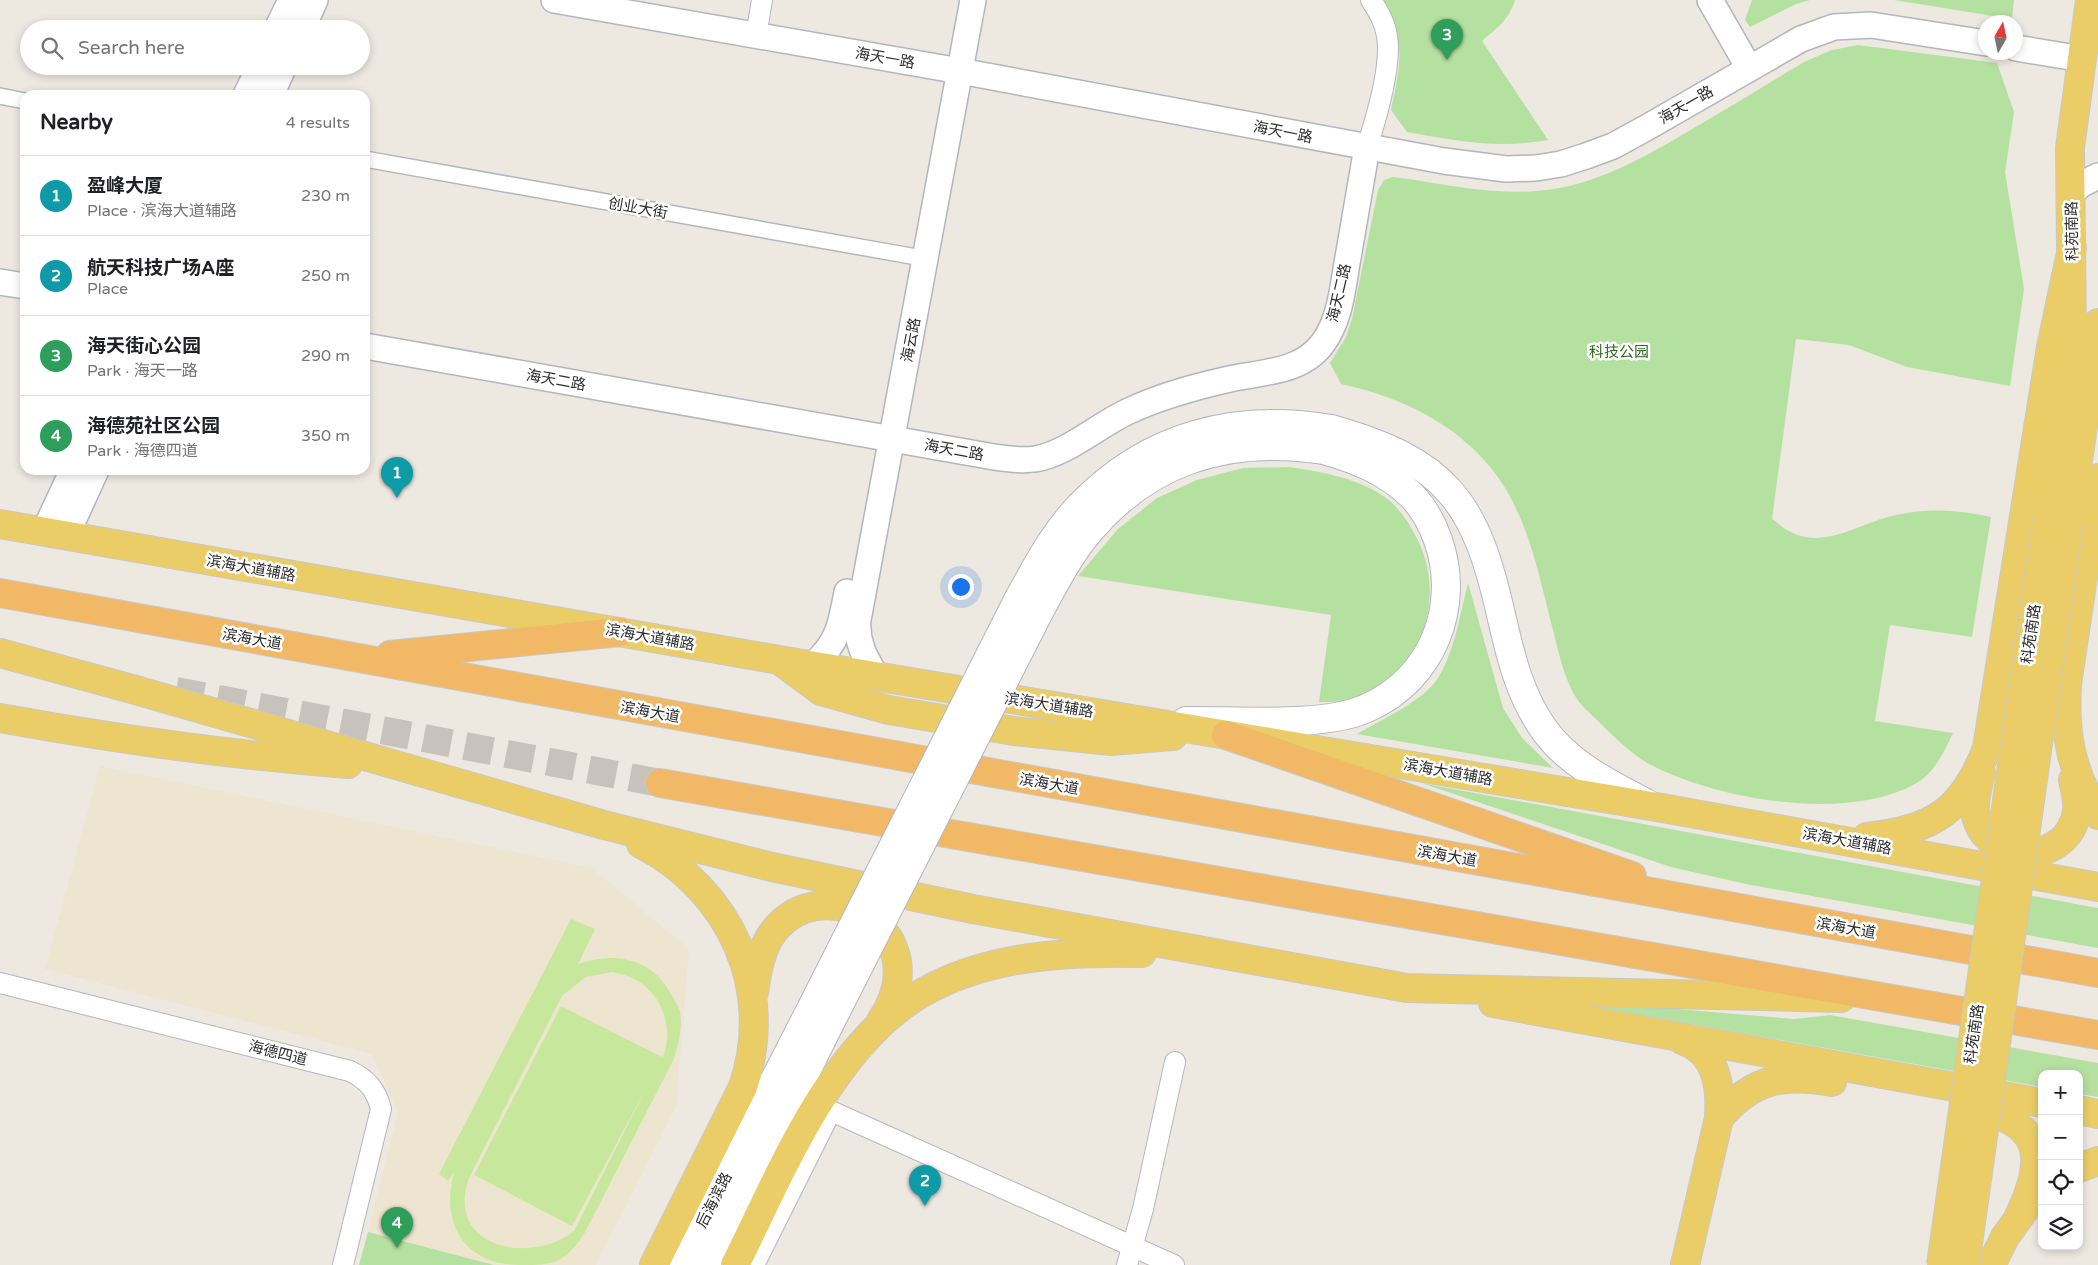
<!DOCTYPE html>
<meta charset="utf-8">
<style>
:root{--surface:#fff;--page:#f2f2f2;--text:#202124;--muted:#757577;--line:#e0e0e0;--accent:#d93025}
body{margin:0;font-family:"Varela Round","Noto Sans SC",sans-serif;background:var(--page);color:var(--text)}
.controls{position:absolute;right:15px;bottom:15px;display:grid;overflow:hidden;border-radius:10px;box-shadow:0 2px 8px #0003}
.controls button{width:45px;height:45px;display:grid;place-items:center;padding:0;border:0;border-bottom:1px solid var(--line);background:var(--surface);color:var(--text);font:25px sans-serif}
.compass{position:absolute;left:1978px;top:15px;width:45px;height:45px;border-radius:50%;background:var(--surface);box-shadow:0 2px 8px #0003;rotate:9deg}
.you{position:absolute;left:960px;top:586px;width:18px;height:18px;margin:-12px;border:4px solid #fff;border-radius:50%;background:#1a73e8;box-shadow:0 0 0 8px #1a73e833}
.badge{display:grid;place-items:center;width:32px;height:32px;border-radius:50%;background:var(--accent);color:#fff;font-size:16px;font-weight:700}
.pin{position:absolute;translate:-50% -41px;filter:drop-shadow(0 1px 2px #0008)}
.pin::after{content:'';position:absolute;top:26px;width:18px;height:15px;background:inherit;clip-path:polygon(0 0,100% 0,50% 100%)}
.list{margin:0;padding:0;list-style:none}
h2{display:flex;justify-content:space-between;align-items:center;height:65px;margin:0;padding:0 20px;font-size:21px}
h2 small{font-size:16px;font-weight:400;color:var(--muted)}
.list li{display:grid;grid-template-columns:32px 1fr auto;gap:15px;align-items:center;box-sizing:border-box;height:80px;padding:0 20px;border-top:1px solid var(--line)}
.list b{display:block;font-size:19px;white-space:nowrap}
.list p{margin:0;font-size:16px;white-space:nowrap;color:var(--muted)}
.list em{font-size:16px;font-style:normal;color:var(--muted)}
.icon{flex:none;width:28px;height:28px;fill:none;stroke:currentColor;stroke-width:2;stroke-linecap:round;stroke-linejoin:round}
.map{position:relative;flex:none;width:2098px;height:1265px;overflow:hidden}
.search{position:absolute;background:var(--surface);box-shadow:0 2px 8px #0003;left:20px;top:20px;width:350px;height:55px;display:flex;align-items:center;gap:12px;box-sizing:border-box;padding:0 18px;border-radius:28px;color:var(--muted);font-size:19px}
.panel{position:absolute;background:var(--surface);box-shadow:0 2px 8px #0003;left:20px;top:90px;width:350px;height:385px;border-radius:15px}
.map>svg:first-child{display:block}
.education{fill:#eee5d1}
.green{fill:#b5e1a0}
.pitch{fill:#c7e89c;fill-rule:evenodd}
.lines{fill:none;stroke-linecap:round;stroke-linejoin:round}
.trunk-tunnel{stroke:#c7c3bc;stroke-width:28;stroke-dasharray:28 14;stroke-linecap:butt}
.pedestrian-casing{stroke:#b3b6bf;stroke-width:18}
.minor-casing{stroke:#b3b6bf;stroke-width:22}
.tertiary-casing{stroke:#b3b6bf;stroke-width:28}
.secondary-casing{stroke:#b3b6bf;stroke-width:30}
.primary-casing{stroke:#c8c8c8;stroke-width:30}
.trunk-casing{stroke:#c8c8c8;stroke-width:30}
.pedestrian{stroke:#fff;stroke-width:15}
.minor{stroke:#fff;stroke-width:20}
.tertiary{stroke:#fff;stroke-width:25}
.secondary{stroke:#fff;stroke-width:28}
.primary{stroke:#ebcd68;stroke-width:28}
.trunk{stroke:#f1b865;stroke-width:28}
.secondary-bridge-casing{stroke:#b3b6bf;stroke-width:30;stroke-linecap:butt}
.primary-bridge-casing{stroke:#c8c8c8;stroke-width:30;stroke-linecap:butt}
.secondary-bridge{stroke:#fff;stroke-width:28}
.primary-bridge{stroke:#ebcd68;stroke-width:28}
.labels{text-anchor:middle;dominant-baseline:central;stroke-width:5;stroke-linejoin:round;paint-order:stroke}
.street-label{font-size:15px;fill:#2d2d2d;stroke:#fff}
.park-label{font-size:15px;fill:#2d681f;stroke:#fff}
</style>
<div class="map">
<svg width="2098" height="1265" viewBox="0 0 2098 1265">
<rect width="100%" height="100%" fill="#ede8e0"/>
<polygon class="education" points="100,766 592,868 689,949 676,1107 596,1265 494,1265 368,1232 398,1113 372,1054 45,969"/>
<g class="green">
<path d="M1383 0H1515C1509 20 1497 28 1482 41L1548 140C1497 149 1457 141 1407 132L1391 110C1400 65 1407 42 1383 0Z"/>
<polygon points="1752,0 1810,0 1796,4 1750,27 1745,20"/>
<polygon points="1894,0 2014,0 2012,19"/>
<path d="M1858 45 1997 63 2014 112 2005 172 2024 289 2010 386 1907 367 1849 345 1796 339 1772 519C1778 523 1784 529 1791 532 1822 549 1858 525 1888 517 1924 508 1955 509 1991 517L1972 637 1890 625 1875 721 1953 733C1944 752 1934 774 1915 784 1846 822 1719 800 1651 765 1632 755 1613 736 1598 721 1591 714 1582 707 1577 699 1564 679 1559 653 1553 630 1537 569 1527 507 1484 460 1446 418 1395 396 1341 384L1330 363 1346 337 1352 319 1378 190 1384 180 1393 177C1441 183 1487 195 1536 191 1596 187 1648 155 1699 125 1735 104 1770 82 1806 61L1832 50Z"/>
<path d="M1289 467C1323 472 1360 478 1389 500 1399 509 1408 521 1414 533 1445 586 1429 656 1377 690 1360 702 1339 702 1319 702L1331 615 1078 576 1118 529 1157 498 1197 480 1243 468Z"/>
<path d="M1468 583 1503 708 1522 738 1553 768 1357 734C1379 721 1425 700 1438 678 1455 650 1460 614 1468 583Z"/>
<polygon points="1421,783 2098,908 2098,948 1746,884 1671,867"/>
<polygon points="1547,998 1794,1019 1830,1015 2098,1063 2098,1097 2079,1094 2079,1074 2042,1074 2042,1087"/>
<polygon points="368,1232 494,1265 359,1265"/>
</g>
<path class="pitch" d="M571 919 595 929 578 964C612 952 650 957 669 991 673 997 678 1005 680 1012 683 1029 678 1046 673 1061L584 1234C564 1264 554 1265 520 1265 464 1265 440 1223 454 1172L448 1181 439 1174ZM612 972C643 977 664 998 667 1030 667 1039 667 1050 662 1057L561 1006 474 1175 572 1226 646 1089 574 1231C532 1265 444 1249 469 1178L562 996 586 977Z"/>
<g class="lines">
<polyline class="trunk-tunnel" points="176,691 660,783"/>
<g class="pedestrian-casing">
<g id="pedestrian">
<polyline points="0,96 25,101"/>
<polyline points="365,159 911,256"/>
</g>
</g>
<g class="minor-casing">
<g id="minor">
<polyline points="756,36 762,0"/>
<path d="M1367 147C1376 119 1392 65 1387 36 1385 22 1378 11 1371 0"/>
<path d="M0 983 350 1071C368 1080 376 1090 381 1109L343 1265"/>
<polyline points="754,1265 831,1111 1174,1265"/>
<polyline points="1127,1265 1143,1209 1175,1062"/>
</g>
</g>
<g class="tertiary-casing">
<g id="tertiary">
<polyline points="554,0 960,71 1444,161 1506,169 1536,168 1561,164 1586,156 1613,146 1646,128 1801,39 1834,27 1871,25 1986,43"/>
<polyline points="1710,0 1749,68"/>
<polyline points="277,29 291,0"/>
<polyline points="302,29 315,0"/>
<polyline points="2016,48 2082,59"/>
<polyline points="246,95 260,66"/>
<polyline points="271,95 284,66"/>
<polyline points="2071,193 2082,184 2098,176"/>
<polyline points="0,282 25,286"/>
<path d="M365 346 994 457C1007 459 1021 461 1035 459 1069 453 1098 425 1129 411 1163 395 1198 386 1234 378 1266 372 1303 371 1323 343 1342 317 1343 282 1349 252 1355 217 1361 182 1367 147"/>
<polyline points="44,532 73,470"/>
<polyline points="66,536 96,470"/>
<path d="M813 665C838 643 841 625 847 592"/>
<path d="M876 676C865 658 856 642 858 620L973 0"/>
</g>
</g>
<g class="secondary-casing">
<g id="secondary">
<path d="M1331 429C1448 462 1476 502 1502 619 1511 658 1520 695 1543 728 1567 763 1609 784 1646 803"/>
<path d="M1186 721C1236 720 1324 728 1367 708 1433 679 1461 606 1438 540 1432 523 1423 507 1411 495 1386 471 1356 459 1324 450"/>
<polyline points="680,1265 811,1009"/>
<polyline points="709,1265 832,1019"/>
</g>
</g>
<g class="primary-casing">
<g id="primary">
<path d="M2098 478 2067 684C2064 735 2071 771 2098 815"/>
<polyline points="2047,519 2072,341 2070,148 2090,0"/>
<polyline points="2069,522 2098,323"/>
<polyline points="0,524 779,660 1651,806 2098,887"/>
<polyline points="0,653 132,689 604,825 772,867 973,909 1407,988 1841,998"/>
<polyline points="783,663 821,691 889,710 1014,731 1111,741 1173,736"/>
<path d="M0 718C115 739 231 755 348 764"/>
<path d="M1981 773C1978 786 1974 798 1975 811 1984 867 2070 867 2077 810 2078 800 2075 790 2073 780"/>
<path d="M1867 837C1933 830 1963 811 1987 748L2051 347 2072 248"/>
<path d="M641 844C731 890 776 990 743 1087L654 1265"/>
<path d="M754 992C757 972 761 947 774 931 825 867 941 932 881 1021"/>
<polyline points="1493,1003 2042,1103"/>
<path d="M1682 1040C1717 1052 1721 1086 1719 1118L1685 1265"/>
<path d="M1970 1107C2042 1121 2048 1155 2019 1216"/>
<polyline points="2079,1110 2098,1114"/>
<path d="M1719 1118C1752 1079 1782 1073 1832 1082"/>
<polyline points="2079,1168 2098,1161"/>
<path d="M735 1265C778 1179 823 1065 902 1006 970 956 1061 951 1142 953"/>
<polyline points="1991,1265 2005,1237 2031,1201"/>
</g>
</g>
<g class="trunk-casing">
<g id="trunk">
<polyline points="0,593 2098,973"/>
<polyline points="390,655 620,632"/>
<polyline points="1226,735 1632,876"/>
<polyline points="660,783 2098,1035"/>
</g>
</g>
<use href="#pedestrian" class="pedestrian"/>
<use href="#minor" class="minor"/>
<use href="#tertiary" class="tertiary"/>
<use href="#secondary" class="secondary"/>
<use href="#primary" class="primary"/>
<use href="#trunk" class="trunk"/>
<g class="secondary-bridge-casing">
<g id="secondary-bridge">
<path d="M811 1009 1017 602C1035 569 1053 534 1080 506 1148 435 1235 413 1331 429"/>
<path d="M832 1019 1039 612C1052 588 1065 562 1082 540 1144 461 1226 435 1324 450"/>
</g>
</g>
<g class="primary-bridge-casing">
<g id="primary-bridge">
<polyline points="1941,1265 2047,519"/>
<polyline points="1965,1265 2069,522"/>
</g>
</g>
<use href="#secondary-bridge" class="secondary-bridge"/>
<use href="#primary-bridge" class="primary-bridge"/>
</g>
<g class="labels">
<g class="street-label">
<text transform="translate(885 58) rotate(10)">海天一路</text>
<text transform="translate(1686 105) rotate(-30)">海天一路</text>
<text transform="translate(1283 132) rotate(11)">海天一路</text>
<text transform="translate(638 208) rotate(10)">创业大街</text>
<text transform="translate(2072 231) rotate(-91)">科苑南路</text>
<text transform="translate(1339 293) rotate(-77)">海天二路</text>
<text transform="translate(911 340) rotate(-79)">海云路</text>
<text transform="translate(556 380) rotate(10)">海天二路</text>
<text transform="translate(954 450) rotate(10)">海天二路</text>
<text transform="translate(251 568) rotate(10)">滨海大道辅路</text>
<text transform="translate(2031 634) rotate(-82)">科苑南路</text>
<text transform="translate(650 637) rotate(10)">滨海大道辅路</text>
<text transform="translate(252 639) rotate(10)">滨海大道</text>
<text transform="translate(1049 705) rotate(9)">滨海大道辅路</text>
<text transform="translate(650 712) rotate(10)">滨海大道</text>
<text transform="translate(1448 772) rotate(10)">滨海大道辅路</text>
<text transform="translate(1049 784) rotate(10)">滨海大道</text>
<text transform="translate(1847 841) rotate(10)">滨海大道辅路</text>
<text transform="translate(1447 856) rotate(10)">滨海大道</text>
<text transform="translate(1846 928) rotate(10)">滨海大道</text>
<text transform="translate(1974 1034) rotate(-82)">科苑南路</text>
<text transform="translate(278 1053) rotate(14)">海德四道</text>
<text transform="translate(714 1200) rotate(-63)">后海滨路</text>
</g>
<g class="park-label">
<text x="1619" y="352">科技公园</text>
</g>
</g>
</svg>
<div class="controls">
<button>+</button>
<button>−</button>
<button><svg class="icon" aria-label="locate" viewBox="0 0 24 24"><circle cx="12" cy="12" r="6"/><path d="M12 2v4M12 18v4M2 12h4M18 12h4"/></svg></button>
<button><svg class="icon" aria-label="layers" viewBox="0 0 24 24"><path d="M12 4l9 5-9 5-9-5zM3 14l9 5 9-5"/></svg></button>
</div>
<svg class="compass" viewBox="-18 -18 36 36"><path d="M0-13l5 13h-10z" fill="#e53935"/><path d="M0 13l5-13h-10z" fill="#757577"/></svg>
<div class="you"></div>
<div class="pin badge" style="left:397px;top:498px;background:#0f9aa8">1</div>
<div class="pin badge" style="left:925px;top:1206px;background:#0f9aa8">2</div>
<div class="pin badge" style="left:1447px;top:60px;background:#2e9e5b">3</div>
<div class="pin badge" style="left:397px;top:1248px;background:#2e9e5b">4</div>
<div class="search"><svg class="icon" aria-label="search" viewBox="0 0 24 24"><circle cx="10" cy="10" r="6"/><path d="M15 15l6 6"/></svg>Search here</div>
<section class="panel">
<h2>Nearby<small>4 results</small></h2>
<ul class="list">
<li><span class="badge" style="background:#0f9aa8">1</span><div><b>盈峰大厦</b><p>Place · 滨海大道辅路</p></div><em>230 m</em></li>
<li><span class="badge" style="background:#0f9aa8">2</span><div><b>航天科技广场A座</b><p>Place</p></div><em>250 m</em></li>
<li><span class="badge" style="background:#2e9e5b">3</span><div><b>海天街心公园</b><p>Park · 海天一路</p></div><em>290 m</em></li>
<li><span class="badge" style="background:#2e9e5b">4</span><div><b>海德苑社区公园</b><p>Park · 海德四道</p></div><em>350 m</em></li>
</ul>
</section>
</div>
